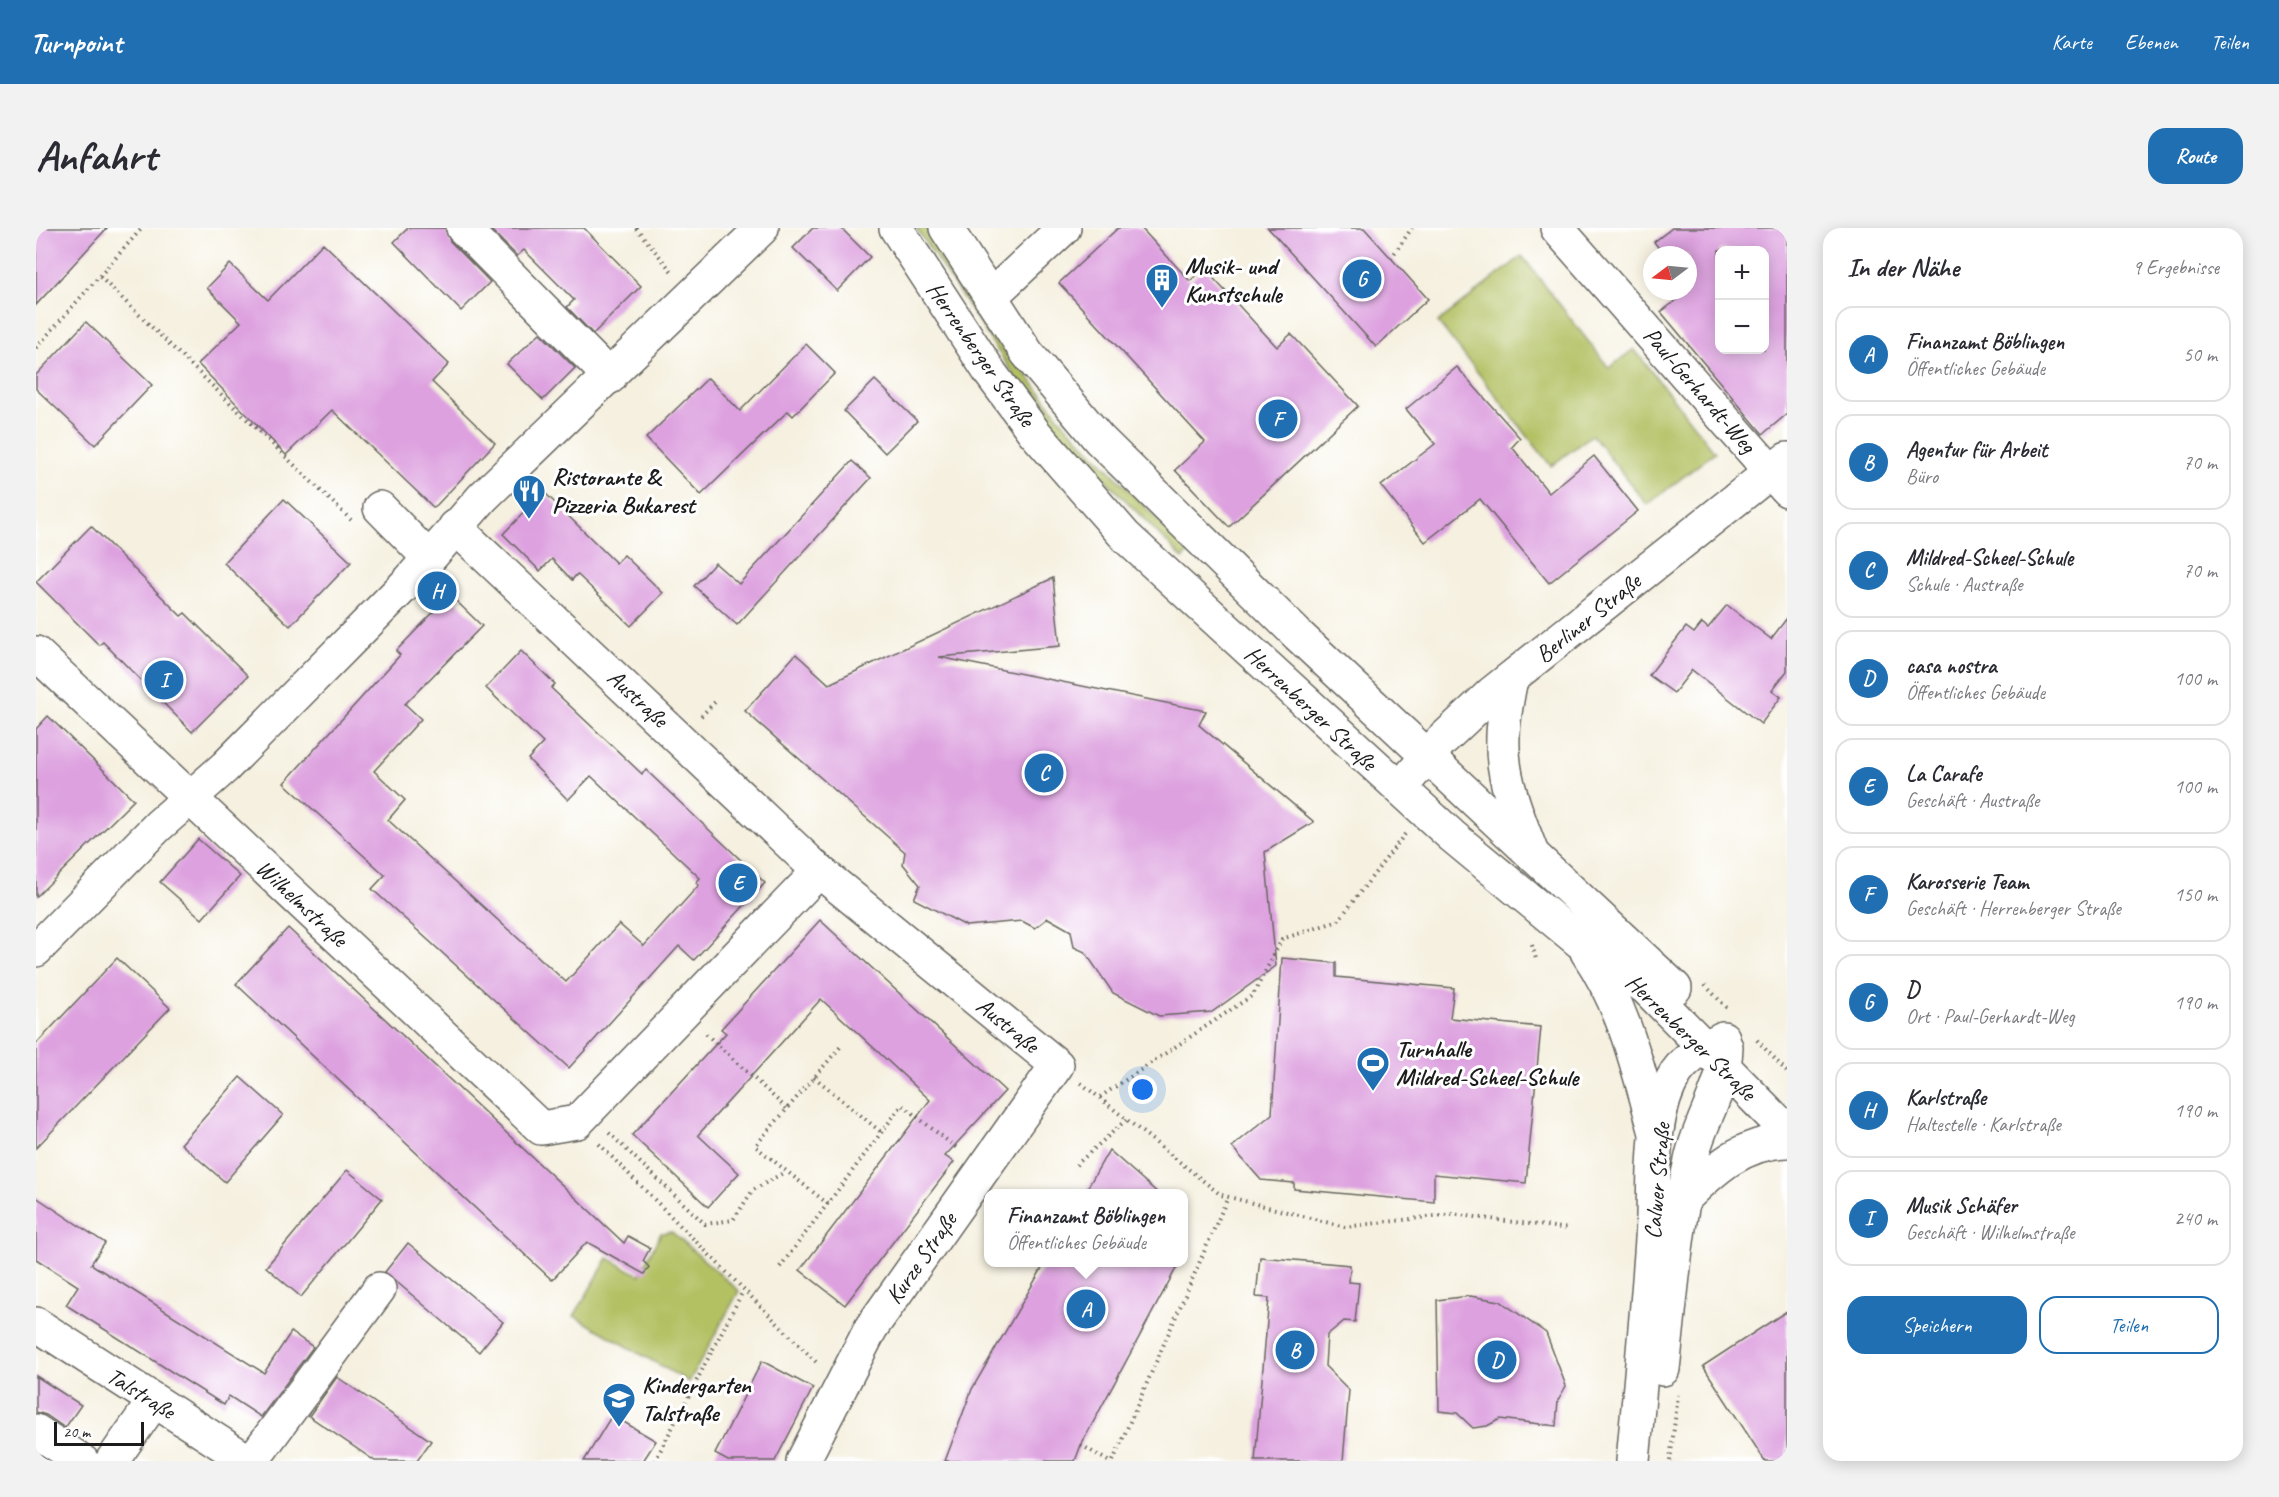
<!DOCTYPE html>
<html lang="de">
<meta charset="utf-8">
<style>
:root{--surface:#fff;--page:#f2f2f3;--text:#2b2b33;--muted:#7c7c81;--line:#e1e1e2;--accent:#1f6fb2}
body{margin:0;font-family:Caveat,sans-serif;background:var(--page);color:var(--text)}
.controls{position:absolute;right:18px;top:18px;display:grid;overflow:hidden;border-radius:12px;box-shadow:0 3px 15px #0003}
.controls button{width:54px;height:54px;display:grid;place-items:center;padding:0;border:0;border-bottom:2px solid var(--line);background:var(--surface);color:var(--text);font:30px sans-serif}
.compass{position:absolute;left:1607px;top:18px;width:54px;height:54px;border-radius:50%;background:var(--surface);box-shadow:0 3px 15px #0003;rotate:254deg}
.scale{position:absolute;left:18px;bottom:15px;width:90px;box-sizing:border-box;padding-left:6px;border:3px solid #1c1c1c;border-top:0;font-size:16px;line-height:21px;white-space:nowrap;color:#1c1c1c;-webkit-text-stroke:4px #fff;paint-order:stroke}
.you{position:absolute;left:1107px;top:862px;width:21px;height:21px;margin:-15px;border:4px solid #fff;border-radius:50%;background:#1a73e8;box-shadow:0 0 0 9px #1a73e833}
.badge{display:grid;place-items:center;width:39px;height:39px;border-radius:50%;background:var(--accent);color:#fff;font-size:20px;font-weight:700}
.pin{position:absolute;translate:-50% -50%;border:3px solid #fff;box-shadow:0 2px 6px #0006}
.popup{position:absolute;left:948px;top:961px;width:204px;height:78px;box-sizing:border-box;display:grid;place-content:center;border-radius:12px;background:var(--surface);filter:drop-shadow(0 2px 4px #0005);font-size:20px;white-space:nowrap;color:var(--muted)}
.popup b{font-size:22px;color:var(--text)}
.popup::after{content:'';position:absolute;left:50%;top:100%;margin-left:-12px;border:12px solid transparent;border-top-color:var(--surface)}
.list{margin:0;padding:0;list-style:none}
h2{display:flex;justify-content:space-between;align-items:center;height:78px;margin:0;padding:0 24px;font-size:26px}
h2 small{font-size:20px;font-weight:400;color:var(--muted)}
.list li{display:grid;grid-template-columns:39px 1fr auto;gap:18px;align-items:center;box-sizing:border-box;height:96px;margin:0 12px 12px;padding:0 12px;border:2px solid var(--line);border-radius:18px}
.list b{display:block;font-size:22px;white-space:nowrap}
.list p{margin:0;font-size:20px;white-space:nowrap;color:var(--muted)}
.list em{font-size:20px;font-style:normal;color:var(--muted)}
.actions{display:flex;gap:12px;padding:18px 24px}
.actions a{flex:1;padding:14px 0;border:2px solid var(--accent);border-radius:18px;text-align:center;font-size:21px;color:var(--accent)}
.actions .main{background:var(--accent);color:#fff}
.map{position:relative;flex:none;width:1751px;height:1233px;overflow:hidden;border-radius:18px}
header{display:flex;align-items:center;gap:36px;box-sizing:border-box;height:84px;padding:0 30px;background:var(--accent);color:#fff}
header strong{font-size:28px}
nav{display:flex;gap:33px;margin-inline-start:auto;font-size:21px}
.intro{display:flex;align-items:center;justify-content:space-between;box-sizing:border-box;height:144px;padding:0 36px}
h1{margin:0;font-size:42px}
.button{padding:15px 27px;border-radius:18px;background:var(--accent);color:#fff;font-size:21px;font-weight:700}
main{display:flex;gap:36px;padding:0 36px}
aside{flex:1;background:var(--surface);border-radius:18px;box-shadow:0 3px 15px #0003}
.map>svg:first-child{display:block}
.green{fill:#b3c164;stroke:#686e40;stroke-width:1.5}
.building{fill:#dda1df;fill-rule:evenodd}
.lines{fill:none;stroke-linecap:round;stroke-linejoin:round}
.minor-casing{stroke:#686660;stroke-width:36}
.major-casing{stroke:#686660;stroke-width:36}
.path{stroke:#686660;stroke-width:4;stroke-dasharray:1.5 4.5;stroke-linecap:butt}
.minor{stroke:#fff;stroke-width:33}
.major{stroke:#fff;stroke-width:33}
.labels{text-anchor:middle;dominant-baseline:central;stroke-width:6;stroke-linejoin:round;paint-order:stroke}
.poi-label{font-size:24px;font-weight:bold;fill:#1c1c1c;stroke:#fff;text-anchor:start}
.street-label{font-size:24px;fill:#1c1c1c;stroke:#fff}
</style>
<header>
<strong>Turnpoint</strong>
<nav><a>Karte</a><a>Ebenen</a><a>Teilen</a></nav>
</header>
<div class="intro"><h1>Anfahrt</h1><a class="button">Route</a></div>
<main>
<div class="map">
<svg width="1751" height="1233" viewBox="0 0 1751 1233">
<rect width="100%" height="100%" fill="#fff"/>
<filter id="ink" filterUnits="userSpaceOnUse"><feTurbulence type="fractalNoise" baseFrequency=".0167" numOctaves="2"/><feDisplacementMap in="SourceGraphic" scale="12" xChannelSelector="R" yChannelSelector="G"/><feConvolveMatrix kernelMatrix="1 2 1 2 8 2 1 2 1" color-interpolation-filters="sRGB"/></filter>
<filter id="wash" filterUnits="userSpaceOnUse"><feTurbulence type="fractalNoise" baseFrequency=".008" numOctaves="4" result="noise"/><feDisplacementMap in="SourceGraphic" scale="24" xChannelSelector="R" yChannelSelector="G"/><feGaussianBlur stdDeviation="1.35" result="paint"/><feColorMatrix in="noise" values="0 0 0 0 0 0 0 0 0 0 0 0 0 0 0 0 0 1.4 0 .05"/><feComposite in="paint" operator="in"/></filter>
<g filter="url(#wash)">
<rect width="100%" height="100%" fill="#f5f0df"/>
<g class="green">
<polygon points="880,0 891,0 954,97 1025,192 1153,324 1147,331 1017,198 982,153"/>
<polygon points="1486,28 1573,140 1598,121 1679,224 1611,277 1556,207 1515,238 1402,94"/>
<polygon points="636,1004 703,1063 653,1154 538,1088 572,1030 603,1047 625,1005"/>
</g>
<g id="blocks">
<g class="building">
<polygon points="0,0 71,0 0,77"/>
<polygon points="372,0 409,0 414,13 454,54 425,83 358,14"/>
<polygon points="453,0 548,0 605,58 557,106 531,79 538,72 488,22 481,28"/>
<polygon points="777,0 805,0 834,29 801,63 757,20"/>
<polygon points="1082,0 1105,0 1154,53 1168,40 1241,119 1255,106 1322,178 1193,299 1139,242 1169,214 1023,55"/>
<polygon points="1232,0 1328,0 1392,71 1340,119"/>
<path d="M1636 0H1751V186L1727 206 1625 84 1652 63V27H1628L1618 14ZM1683 22H1728V122H1683Z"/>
<polygon points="287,15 413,136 396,154 459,215 398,280 296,182 250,227 162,136 205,94 171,60 194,36 232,72"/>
<polygon points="50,94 116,157 59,217 0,161 0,147"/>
<polygon points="504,105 539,140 507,172 471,136"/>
<polygon points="770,116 799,145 757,188 752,183 665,267 610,210 672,150 704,183"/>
<polygon points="1421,139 1484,210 1476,219 1513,265 1558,228 1602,283 1513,355 1444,271 1389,314 1345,258 1399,216 1370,181"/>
<polygon points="839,152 881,193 849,225 808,183"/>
<polygon points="816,233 835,250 701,397 658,358 679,335 703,356"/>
<polygon points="508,264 580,335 588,327 627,365 595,398 541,346 536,352 516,331 504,343 467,306"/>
<polygon points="248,271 315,334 254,398 188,335"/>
<polygon points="55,298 145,388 149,385 212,448 156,504 67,414 63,417 0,354"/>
<polygon points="1017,350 1024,418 903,429 1170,483 1163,497 1278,594 1229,624 1240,738 1176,784 1123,788 1077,765 1049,724 1038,719 1035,703 1012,690 999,700 986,693 930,698 878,671 884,657 867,636 869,624 709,483 760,426 793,456"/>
<polygon points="414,367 446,398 369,476 385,491 338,543 369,572 352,592 530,754 583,696 608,718 663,657 660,655 664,650 555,548 532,572 492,531 507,515 450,460 485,423 519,456 515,460 606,546 610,542 729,655 658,732 643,718 533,840 336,661 349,647 248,555 364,427 360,423"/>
<polygon points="1691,377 1735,411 1751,390 1751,443 1736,462 1745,469 1725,496 1656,442 1638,465 1613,447 1650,399 1658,405 1666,395 1672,400"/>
<polygon points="12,488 98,572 0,669 0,501"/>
<polygon points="162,611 204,648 166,691 124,654"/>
<polygon points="784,692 969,863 909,928 918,934 809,1077 764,1042 894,872 785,771 662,907 703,945 672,979 596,907 690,805 685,801"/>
<polygon points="252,700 588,1015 592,1008 614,1020 607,1033 613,1039 608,1046 551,1014 516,1052 200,756"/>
<polygon points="81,730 134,780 0,920 0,816"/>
<polygon points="1246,730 1300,735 1300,749 1418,760 1414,790 1505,799 1490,955 1398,946 1398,974 1258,961 1258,955 1225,952 1196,919 1236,886"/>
<polygon points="204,849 247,887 189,954 145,916"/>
<polygon points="1073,922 1123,966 1048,966"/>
<polygon points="311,942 346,971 265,1069 230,1039"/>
<polygon points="0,969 69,1015 55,1036 228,1145 255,1104 277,1119 225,1189 193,1168 188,1177 30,1077 42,1058 0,1031"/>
<polygon points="372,1015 467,1094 443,1124 349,1044"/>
<polygon points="1224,1029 1314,1037 1313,1054 1323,1055 1319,1094 1308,1093 1291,1107 1289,1138 1313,1162 1307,1233 1219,1233 1233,1070 1220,1069"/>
<polygon points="1009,1035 1143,1035 1045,1217 1039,1233 909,1233 936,1161"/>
<polygon points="1434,1068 1464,1073 1510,1105 1530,1158 1522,1172 1520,1198 1464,1191 1451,1198 1437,1200 1421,1185 1403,1183 1401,1072"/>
<polygon points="1751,1083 1751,1233 1729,1233 1667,1138"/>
<polygon points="726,1133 777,1160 739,1233 692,1233 679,1226"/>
<polygon points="0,1148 45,1177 29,1200 10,1187 0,1184"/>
<polygon points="301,1149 395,1213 381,1233 339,1233 273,1188"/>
<polygon points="576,1187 620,1213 607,1233 548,1233"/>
</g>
</g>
</g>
<g filter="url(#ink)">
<use href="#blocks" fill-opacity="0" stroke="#686660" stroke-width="1.5"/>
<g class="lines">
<g class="minor-casing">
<g id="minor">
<polyline points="427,0 574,149"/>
<polyline points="1521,0 1751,262"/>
<polyline points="954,69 1028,0"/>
<polyline points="344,280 392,329"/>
<polyline points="419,299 783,643 1021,837 835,1100 767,1233"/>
<polyline points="0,425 505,900 541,894 783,643"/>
<path d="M1475 451C1459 527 1467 551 1495 623"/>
<polyline points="1364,560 1404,514 1456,465 1751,231"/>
<polyline points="0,722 122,598 189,539 374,352 447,269 726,0"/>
<polyline points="0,1096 212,1233"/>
<polyline points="0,1203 46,1233"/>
<polyline points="76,1233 118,1173"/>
<polyline points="216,1233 343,1061"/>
</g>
</g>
<g class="major-casing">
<g id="major">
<polyline points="860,0 955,146 998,204 1090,309 1416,608 1543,713 1610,760 1751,903"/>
<polyline points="910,0 991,125 1063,211 1262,407 1639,760"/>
<path d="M1551 724C1589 780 1602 841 1620 905"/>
<path d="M1648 971C1677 942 1707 914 1751 913"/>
<path d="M1627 1141C1635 1071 1640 997 1656 928 1665 891 1689 858 1690 819"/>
<path d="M1597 1233C1604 1159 1611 1085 1616 1011 1620 958 1611 892 1640 845 1651 829 1670 819 1687 810"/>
</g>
</g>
<g class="path">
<polyline points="600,0 637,45"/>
<polyline points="1355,30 1376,0"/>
<polyline points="64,49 315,292"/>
<polyline points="0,120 106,0"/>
<polyline points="665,488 681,472"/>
<polyline points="1496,717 1500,731"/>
<polyline points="1669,757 1691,780"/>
<polyline points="670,806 751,881"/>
<polyline points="1721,812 1751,844"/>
<polyline points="778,849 845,904"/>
<polyline points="1045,855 1185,967 1309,999 1416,986 1533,1001"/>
<polyline points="1064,869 1217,767 1246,711 1302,693 1369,606"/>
<polyline points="573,905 669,996 697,992 717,962 749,944"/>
<polyline points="563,916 782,1136"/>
<polyline points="1040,937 1090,892"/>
<polyline points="792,976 719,918 806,817"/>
<polyline points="744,1039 866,877 922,921"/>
<polyline points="1045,1217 1072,1233"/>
<polyline points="619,1233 707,1063"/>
<polyline points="1077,1233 1192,969"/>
<polyline points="1634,1233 1642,1167"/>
</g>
<use href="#minor" class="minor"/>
<use href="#major" class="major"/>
</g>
</g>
<defs>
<g id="building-pin" transform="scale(1.725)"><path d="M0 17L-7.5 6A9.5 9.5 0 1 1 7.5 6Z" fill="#1f6fb2" stroke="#fff"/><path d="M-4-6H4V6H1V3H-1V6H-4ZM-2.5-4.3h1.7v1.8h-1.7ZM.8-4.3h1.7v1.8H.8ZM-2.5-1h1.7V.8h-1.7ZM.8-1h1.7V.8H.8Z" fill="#fff"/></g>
<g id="restaurant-pin" transform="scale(1.725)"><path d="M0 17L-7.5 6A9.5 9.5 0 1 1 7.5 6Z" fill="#1f6fb2" stroke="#fff"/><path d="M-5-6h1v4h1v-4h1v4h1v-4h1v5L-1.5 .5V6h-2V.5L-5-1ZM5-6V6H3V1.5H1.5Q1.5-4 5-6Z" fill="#fff"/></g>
<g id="stadium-pin" transform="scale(1.725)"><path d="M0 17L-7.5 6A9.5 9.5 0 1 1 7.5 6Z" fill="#1f6fb2" stroke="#fff"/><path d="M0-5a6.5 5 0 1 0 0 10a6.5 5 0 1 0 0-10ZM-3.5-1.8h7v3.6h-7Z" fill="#fff"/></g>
<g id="school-pin" transform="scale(1.725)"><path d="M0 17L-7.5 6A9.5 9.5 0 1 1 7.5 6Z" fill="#1f6fb2" stroke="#fff"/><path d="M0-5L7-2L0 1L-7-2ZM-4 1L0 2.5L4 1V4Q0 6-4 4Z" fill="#fff"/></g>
</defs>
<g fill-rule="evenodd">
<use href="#building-pin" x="1126" y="52"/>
<use href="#restaurant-pin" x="493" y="263"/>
<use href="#stadium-pin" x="1337" y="835"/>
<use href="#school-pin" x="583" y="1171"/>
</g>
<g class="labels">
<g class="poi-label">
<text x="1149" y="38">Musik- und<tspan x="1149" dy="28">Kunstschule</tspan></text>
<text x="516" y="249">Ristorante &amp;<tspan x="516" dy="28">Pizzeria Bukarest</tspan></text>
<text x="1360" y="821">Turnhalle<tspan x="1360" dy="28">Mildred-Scheel-Schule</tspan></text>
<text x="606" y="1157">Kindergarten<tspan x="606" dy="28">Talstraße</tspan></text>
</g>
<g class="street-label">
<text transform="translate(945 126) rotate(55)">Herrenberger Straße</text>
<text transform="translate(1664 162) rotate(49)">Paul-Gerhardt-Weg</text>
<text transform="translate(1552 390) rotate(-39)">Berliner Straße</text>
<text transform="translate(602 470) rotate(43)">Austraße</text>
<text transform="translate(1275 480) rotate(43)">Herrenberger Straße</text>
<text transform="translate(266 675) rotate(43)">Wilhelmstraße</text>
<text transform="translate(972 797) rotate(39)">Austraße</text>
<text transform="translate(1655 809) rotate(44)">Herrenberger Straße</text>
<text transform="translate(1621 953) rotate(-85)">Calwer Straße</text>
<text transform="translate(885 1030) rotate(-55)">Kurze Straße</text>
<text transform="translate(105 1165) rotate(32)">Talstraße</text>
</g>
</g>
</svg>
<div class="controls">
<button>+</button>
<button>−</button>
</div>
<svg class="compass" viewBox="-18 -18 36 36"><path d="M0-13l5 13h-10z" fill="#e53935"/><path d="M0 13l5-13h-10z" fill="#7c7c81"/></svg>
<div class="scale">20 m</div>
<div class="you"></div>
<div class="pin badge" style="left:1050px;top:1081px">A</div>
<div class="popup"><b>Finanzamt Böblingen</b>Öffentliches Gebäude</div>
<div class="pin badge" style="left:1259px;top:1122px">B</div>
<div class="pin badge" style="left:1008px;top:545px">C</div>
<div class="pin badge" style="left:1461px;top:1132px">D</div>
<div class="pin badge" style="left:702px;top:655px">E</div>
<div class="pin badge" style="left:1242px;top:191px">F</div>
<div class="pin badge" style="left:1326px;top:51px">G</div>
<div class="pin badge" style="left:401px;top:363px">H</div>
<div class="pin badge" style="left:128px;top:452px">I</div>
</div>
<aside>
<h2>In der Nähe<small>9 Ergebnisse</small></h2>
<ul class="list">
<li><span class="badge">A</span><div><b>Finanzamt Böblingen</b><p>Öffentliches Gebäude</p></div><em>50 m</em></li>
<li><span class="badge">B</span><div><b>Agentur für Arbeit</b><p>Büro</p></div><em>70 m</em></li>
<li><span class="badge">C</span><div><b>Mildred-Scheel-Schule</b><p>Schule · Austraße</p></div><em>70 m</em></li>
<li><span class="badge">D</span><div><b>casa nostra</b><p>Öffentliches Gebäude</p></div><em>100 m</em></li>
<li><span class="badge">E</span><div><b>La Carafe</b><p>Geschäft · Austraße</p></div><em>100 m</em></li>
<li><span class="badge">F</span><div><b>Karosserie Team</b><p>Geschäft · Herrenberger Straße</p></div><em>150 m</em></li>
<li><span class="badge">G</span><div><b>D</b><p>Ort · Paul-Gerhardt-Weg</p></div><em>190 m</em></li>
<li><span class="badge">H</span><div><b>Karlstraße</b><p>Haltestelle · Karlstraße</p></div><em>190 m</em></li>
<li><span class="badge">I</span><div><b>Musik Schäfer</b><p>Geschäft · Wilhelmstraße</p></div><em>240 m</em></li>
</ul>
<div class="actions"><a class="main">Speichern</a><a>Teilen</a></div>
</aside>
</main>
